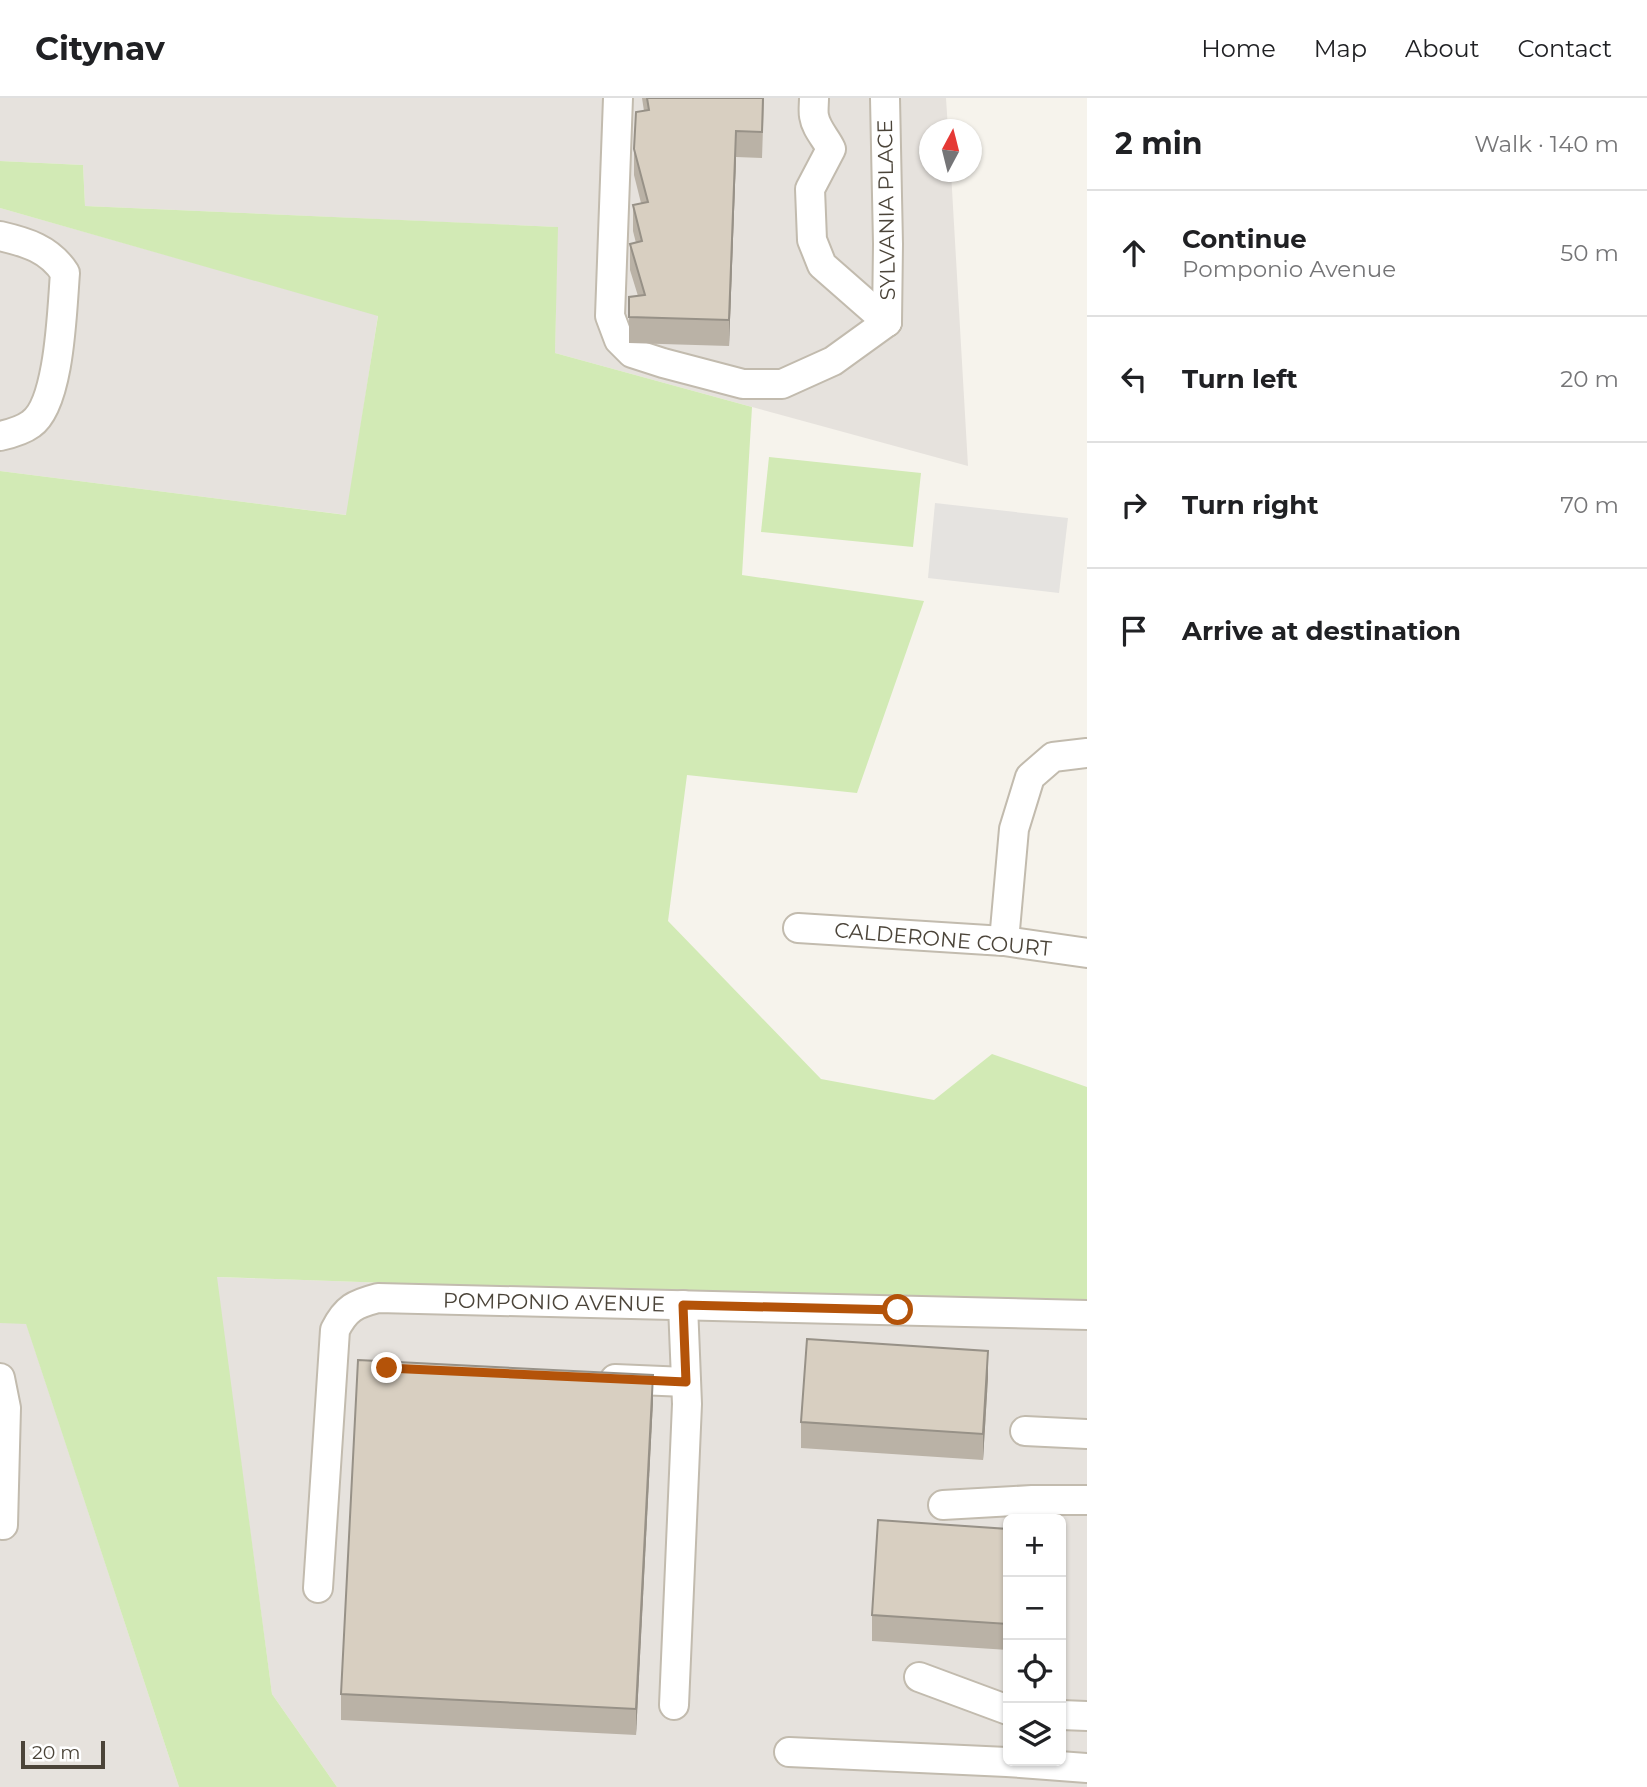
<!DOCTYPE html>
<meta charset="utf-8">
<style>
:root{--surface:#fff;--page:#f6f6f6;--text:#202124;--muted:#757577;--line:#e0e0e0}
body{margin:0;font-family:Montserrat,sans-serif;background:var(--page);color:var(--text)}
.controls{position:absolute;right:21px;bottom:21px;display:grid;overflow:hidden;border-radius:10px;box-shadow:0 2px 5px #0004}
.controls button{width:63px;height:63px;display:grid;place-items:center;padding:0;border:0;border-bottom:2px solid var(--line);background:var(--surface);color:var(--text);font:35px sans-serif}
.compass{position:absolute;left:919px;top:21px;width:63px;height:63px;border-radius:50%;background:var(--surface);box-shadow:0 2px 5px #0004;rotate:7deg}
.scale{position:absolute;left:21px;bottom:18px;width:84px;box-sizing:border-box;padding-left:7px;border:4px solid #4b4439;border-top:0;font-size:19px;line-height:24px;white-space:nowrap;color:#4b4439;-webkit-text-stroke:5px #fff;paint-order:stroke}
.stop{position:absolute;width:21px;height:21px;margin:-16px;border:5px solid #b45309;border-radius:50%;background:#fff}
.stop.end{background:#b45309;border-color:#fff;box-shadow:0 2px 7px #0008}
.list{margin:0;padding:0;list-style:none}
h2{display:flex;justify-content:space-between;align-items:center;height:91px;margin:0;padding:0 28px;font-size:30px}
h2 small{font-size:23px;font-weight:400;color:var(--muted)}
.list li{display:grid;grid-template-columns:46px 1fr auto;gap:21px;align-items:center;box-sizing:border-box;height:126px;padding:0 28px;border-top:2px solid var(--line)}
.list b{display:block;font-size:26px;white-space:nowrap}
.list p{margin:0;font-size:23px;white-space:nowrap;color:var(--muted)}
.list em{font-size:23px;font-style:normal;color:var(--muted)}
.icon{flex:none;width:38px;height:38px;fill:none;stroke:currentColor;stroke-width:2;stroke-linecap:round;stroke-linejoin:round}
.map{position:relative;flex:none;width:1087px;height:1689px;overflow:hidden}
header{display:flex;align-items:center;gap:42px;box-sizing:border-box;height:98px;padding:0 35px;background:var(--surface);border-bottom:2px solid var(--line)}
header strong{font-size:33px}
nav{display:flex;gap:38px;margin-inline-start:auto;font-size:24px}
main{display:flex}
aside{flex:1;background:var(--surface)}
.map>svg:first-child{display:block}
.industrial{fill:#e6e2dd;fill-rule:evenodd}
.green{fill:#d2eab5}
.parking{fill:#e5e3e0}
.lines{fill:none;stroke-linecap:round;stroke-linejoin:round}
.minor-casing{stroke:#c2bbae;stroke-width:32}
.minor{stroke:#fff;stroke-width:28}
.wall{fill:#bab2a6}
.shaded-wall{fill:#979187}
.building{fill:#d8cfc1;stroke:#979187;stroke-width:2}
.route{stroke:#b45309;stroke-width:9}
.labels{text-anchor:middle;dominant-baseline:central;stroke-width:6;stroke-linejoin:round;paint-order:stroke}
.street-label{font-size:21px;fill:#4b4439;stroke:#fff}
</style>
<header>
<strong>Citynav</strong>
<nav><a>Home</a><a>Map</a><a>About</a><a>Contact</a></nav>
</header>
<main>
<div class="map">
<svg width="1087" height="1689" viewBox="0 0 1087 1689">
<rect width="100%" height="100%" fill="#f6f3ec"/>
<g class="industrial">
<polygon points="0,0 946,0 948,31 930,32 930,74 951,74 968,368 555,255 557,129 85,108 83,67 0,63"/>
<polygon points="0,110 378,217 347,417 0,373"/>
<path d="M216 1179 1042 1208 1087 1216V1689H337L272 1596ZM1008 1421H1061V1663H1008Z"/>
<polygon points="0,1225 26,1225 179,1689 0,1689"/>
</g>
<g class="green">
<polygon points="0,63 83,67 85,108 558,129 555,255 752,309 742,477 924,503 857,695 687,677 668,823 821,981 934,1002 992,956 1087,989 1087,1212 1042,1208 217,1179 272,1596 337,1689 179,1689 26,1226 0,1225 0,373 346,417 378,218 0,110"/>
<polygon points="769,359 921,375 913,449 761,434"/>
</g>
<polygon class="parking" points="935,405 1068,420 1059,495 928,480"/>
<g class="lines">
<g class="minor-casing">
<g id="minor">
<polyline points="618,0 610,218 619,242 632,255 663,265 743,286 782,286 833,263 887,224"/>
<path d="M814 0C814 6 813 13 814 18 816 31 826 40 831 51L810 91 812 142 822 167 887 224"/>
<polyline points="885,0 888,146 887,224"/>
<path d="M0 138C26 144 50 151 65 175 62 211 60 306 31 326 23 332 9 336 0 338"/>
<polyline points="798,830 1004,843 1087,855"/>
<polyline points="1004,843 1014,731 1030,679 1053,659 1087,655"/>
<polyline points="0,1280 6,1310 3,1427"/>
<polyline points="615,1281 686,1284"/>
<polyline points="1025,1333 1087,1336"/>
<polyline points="943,1407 1032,1402 1087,1402"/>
<path d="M318 1490 335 1232C346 1210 355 1206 378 1200L1087 1217"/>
<polyline points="919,1579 1008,1612"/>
<polyline points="674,1607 687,1306 683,1207"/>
<polyline points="1061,1617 1087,1618"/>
<polyline points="789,1654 1007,1664 1087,1670"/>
</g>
</g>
<use href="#minor" class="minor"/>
</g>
<g class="wall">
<polygon points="642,0 764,0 762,60 736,59 729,248 629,245 629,199 638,198 630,172 630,146 636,145 633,133 633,107 641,105 634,77 634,51 644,13"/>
<polygon points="988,1279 983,1362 801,1350 801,1324"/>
<polygon points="653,1303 636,1637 341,1622 341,1596"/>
<polygon points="1008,1431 1008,1552 872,1543 872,1517"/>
</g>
<g class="shaded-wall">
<polygon points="736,33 736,59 729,248 729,222"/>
<polygon points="988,1253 988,1279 983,1362 983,1336"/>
<polygon points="653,1277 653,1303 636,1637 636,1611"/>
</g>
<g class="building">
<polygon points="647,0 763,0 762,34 736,33 729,222 629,219 629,199 645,197 630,146 642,143 633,107 648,104 634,51 636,14 649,12"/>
<polygon points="807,1241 988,1253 983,1336 801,1324"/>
<polygon points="358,1262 653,1277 636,1611 341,1596"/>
<polygon points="878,1422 1008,1431 1008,1526 872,1517"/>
</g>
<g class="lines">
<polyline class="route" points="387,1270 686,1284 683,1207 898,1212"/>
</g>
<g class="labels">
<g class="street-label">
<text transform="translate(886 112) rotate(-91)">SYLVANIA PLACE</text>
<text transform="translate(943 841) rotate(5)">CALDERONE COURT</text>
<text transform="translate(554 1204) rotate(1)">POMPONIO AVENUE</text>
</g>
</g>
</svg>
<div class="controls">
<button>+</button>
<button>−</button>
<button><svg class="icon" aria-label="locate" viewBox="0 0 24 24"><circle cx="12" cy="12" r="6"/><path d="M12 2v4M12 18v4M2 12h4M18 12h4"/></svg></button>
<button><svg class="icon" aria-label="layers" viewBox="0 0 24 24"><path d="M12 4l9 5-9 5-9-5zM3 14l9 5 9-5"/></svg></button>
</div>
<svg class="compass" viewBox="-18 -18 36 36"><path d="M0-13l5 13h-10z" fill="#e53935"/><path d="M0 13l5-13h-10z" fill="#757577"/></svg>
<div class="scale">20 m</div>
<div class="stop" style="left:898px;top:1212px"></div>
<div class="stop end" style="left:387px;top:1270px"></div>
</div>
<aside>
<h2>2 min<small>Walk · 140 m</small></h2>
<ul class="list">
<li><svg class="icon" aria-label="ahead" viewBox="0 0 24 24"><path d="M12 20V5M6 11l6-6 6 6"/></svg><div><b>Continue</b><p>Pomponio Avenue</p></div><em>50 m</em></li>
<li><svg class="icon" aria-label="left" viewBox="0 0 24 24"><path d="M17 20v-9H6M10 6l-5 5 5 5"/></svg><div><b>Turn left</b></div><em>20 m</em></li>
<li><svg class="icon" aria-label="right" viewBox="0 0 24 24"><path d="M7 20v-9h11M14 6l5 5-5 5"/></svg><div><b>Turn right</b></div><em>70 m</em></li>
<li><svg class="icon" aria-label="arrive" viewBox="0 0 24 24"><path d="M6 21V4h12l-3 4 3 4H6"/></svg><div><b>Arrive at destination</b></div></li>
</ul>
</aside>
</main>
